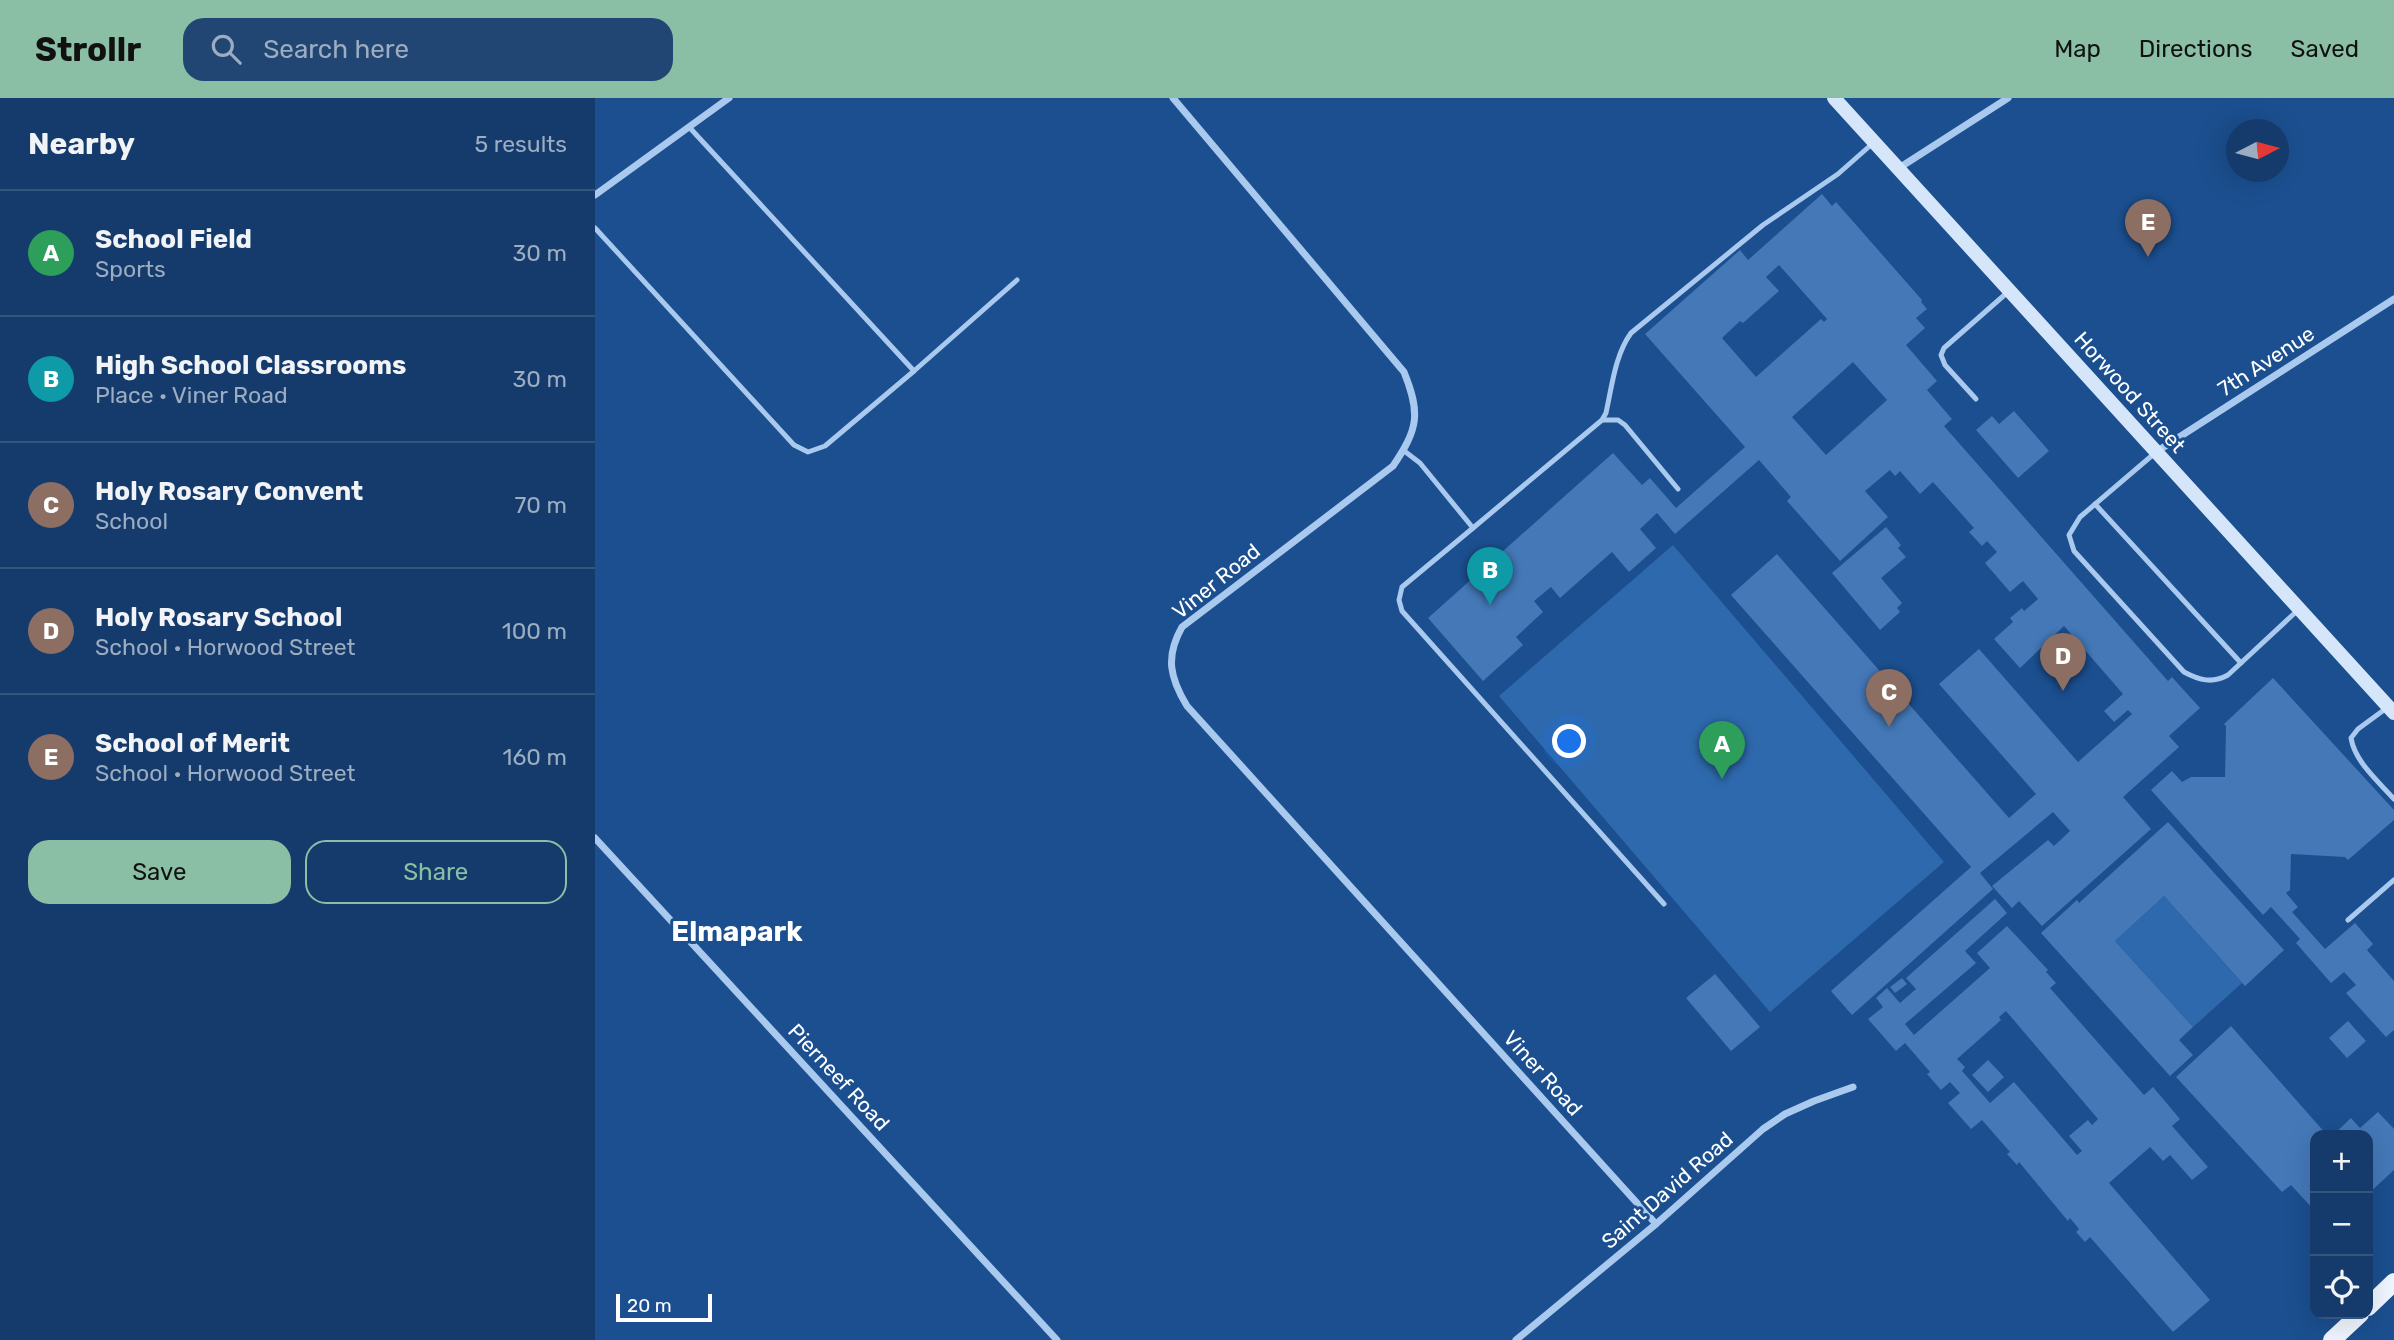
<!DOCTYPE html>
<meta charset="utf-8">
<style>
:root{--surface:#143b6b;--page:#214673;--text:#f1f3f6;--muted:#9dadc1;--line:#33557e;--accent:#8abfa5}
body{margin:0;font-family:Rubik,sans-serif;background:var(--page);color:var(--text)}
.controls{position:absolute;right:21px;bottom:21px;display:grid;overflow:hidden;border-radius:14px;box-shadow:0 7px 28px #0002}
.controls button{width:63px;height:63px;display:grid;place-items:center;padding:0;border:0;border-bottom:2px solid var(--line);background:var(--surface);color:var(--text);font:35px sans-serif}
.compass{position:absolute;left:1631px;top:21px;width:63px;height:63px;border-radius:50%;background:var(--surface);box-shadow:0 7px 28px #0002;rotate:84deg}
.scale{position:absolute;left:21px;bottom:18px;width:96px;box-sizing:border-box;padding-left:7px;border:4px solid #fff;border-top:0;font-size:19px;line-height:24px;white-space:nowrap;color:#fff;-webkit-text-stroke:5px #1b4f8f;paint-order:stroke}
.you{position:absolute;left:975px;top:644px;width:24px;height:24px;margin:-18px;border:5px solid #fff;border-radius:50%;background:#1a73e8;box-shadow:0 0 0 10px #1a73e833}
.badge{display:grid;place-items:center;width:46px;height:46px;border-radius:50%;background:var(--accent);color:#fff;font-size:23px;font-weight:700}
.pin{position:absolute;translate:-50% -58px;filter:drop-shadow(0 2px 4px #0008)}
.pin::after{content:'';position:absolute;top:37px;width:24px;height:21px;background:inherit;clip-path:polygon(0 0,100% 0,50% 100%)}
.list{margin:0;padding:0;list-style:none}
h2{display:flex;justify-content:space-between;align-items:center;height:91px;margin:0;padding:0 28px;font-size:30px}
h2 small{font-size:23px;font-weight:400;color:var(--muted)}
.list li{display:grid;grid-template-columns:46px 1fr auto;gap:21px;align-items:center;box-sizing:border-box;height:126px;padding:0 28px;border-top:2px solid var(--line)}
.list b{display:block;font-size:26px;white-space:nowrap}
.list p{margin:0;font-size:23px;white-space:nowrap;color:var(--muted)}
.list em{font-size:23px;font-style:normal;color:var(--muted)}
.actions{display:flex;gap:14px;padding:21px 28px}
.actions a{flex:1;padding:16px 0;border:2px solid var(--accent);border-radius:21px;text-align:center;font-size:24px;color:var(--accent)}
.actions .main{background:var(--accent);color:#111}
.icon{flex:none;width:38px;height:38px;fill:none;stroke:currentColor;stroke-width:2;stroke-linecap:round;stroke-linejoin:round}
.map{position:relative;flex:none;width:1799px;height:1242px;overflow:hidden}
header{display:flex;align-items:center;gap:42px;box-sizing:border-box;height:98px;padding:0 35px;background:var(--accent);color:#111}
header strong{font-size:33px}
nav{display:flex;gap:38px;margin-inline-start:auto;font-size:24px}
.search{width:490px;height:63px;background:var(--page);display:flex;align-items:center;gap:18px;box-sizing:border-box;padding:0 24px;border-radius:21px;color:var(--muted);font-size:26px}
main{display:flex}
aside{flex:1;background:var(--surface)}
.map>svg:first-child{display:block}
.green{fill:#2e69ad}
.building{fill:#4478b7;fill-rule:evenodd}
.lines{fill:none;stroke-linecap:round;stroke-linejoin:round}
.service{stroke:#a9c9ee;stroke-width:5}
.minor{stroke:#a9c9ee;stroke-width:7}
.secondary{stroke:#d6e6fa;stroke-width:14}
.primary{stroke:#f0f6ff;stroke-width:18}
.labels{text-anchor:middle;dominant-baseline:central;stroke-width:6;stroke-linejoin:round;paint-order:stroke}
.street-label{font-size:21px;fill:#fff;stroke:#1b4f8f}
.district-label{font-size:28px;font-weight:bold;fill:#fff;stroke:#1b4f8f}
</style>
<header>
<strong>Strollr</strong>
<div class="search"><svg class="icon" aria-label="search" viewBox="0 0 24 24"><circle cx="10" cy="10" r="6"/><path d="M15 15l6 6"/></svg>Search here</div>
<nav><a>Map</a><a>Directions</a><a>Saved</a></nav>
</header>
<main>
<aside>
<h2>Nearby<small>5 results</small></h2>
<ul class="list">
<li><span class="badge" style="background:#2e9e5b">A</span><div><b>School Field</b><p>Sports</p></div><em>30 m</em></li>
<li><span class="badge" style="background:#0f9aa8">B</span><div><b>High School Classrooms</b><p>Place · Viner Road</p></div><em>30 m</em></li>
<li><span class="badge" style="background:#8d6e63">C</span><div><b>Holy Rosary Convent</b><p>School</p></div><em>70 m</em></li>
<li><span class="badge" style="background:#8d6e63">D</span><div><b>Holy Rosary School</b><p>School · Horwood Street</p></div><em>100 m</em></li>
<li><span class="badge" style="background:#8d6e63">E</span><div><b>School of Merit</b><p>School · Horwood Street</p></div><em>160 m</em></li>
</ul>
<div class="actions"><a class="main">Save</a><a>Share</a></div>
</aside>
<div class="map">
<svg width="1799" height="1242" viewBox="0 0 1799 1242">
<rect width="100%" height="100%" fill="#1b4f8f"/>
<g class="green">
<polygon points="1078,447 1349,764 1175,914 904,598"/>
<polygon points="1569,798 1647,885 1598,929 1520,843"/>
</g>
<g class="building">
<path d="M1227 96 1237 108 1241 104 1327 202 1326 204 1332 211 1321 220 1330 230 1311 247 1342 283 1332 292 1357 321 1349 328 1573 583 1577 579 1605 610 1574 638 1584 649 1528 699 1556 731 1447 828 1424 803 1417 810 1397 788 1453 742 1459 748 1475 733 1458 714 1385 775 1398 791 1257 917 1236 893 1376 769 1136 497 1182 456 1414 720 1441 696 1344 586 1384 551 1483 664 1537 616 1533 612 1519 624 1509 613 1528 596 1469 528 1425 570 1399 541 1418 524 1415 520 1427 510 1429 513 1443 501 1428 483 1415 494 1390 465 1402 454 1392 443 1387 448 1374 434 1379 430 1338 384 1325 396 1305 373 1300 378 1295 372 1270 393 1293 419 1245 463 1192 403 1196 399 1164 362 1080 436 1062 415 1045 431 1061 450 1034 474 1017 454 965 500 956 489 939 503 948 514 921 539 928 547 888 583 833 520 1018 355 1047 387 1055 380 1081 410 1150 349 1050 236 1145 152 1153 162ZM1184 167 1232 221 1229 224 1226 221 1161 279 1127 240 1145 223 1148 225 1184 193 1171 179ZM1258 264 1292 302 1231 357 1197 319Z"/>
<polygon points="1419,313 1454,353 1423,380 1381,332 1397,318 1404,326"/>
<polygon points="1291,429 1306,447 1303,450 1311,459 1286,480 1307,505 1302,510 1305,514 1285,532 1237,475"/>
<polygon points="1678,580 1799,712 1799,722 1753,762 1750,759 1696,756 1695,792 1691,795 1703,809 1697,814 1730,851 1760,825 1778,846 1772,852 1799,883 1799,932 1791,939 1751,895 1761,887 1749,874 1736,885 1701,845 1705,841 1676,809 1668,817 1556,692 1577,673 1587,684 1596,679 1630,679 1631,628 1629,626"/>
<polygon points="1573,724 1689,852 1650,888 1569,798 1520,843 1598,929 1584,942 1598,957 1575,978 1446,835 1482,802 1484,805"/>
<path d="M1400 801 1412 815 1370 853 1381 865 1310 926 1319 937 1395 870 1382 855 1412 828 1453 872 1451 874 1461 885 1455 890 1549 997 1558 989 1585 1021 1577 1028 1613 1069 1597 1082 1575 1057 1568 1063 1555 1049 1514 1085 1615 1202 1578 1234 1495 1139 1490 1144 1481 1134 1484 1131 1475 1120 1473 1123 1424 1064 1422 1067 1412 1056 1415 1054 1387 1022 1376 1031 1353 1005 1365 995 1355 984 1346 992 1332 976 1335 974 1310 945 1301 953 1273 921 1288 909 1281 900 1292 890 1305 905 1321 891 1311 880ZM1411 913 1503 1021 1497 1027 1493 1022 1474 1038 1487 1053 1482 1057 1419 984 1395 1005 1367 973 1370 969 1362 961 1406 922 1404 919Z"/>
<polygon points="1120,876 1165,929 1136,953 1091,900"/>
<polygon points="1307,880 1312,886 1300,895 1295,889"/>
<polygon points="1753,923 1771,943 1752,960 1734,940"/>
<polygon points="1636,928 1732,1037 1720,1037 1720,1113 1696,1087 1687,1094 1581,979"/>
<polygon points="1393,962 1409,979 1393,994 1377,977"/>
<polygon points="1783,1014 1799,1031 1799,1072 1773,1096 1773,1037 1738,1037 1756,1020 1765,1030"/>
</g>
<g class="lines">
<g class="service">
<polyline points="95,30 319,273"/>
<polyline points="0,130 199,347 213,354 230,348 319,273 422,182"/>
<polyline points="1381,301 1350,267 1346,257 1349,250 1414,193"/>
<path d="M1007 322 1011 315C1017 288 1020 257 1036 235L1168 127 1243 76 1277 46"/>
<polyline points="808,352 825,365 878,430 807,489 804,502 807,513 1069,806"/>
<path d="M1560 355 1485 419 1474 437 1479 453 1589 574C1604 582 1617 586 1633 577L1704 511"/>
<polyline points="1500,406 1646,565"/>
<polyline points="878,430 1007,322 1023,322 1030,327 1083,391"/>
<path d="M1793 609 1763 631 1756 640C1760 664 1783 683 1799 701"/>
<polyline points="1753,822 1799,782"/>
</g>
<g class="minor">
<path d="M578 0 809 274C826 316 823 331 798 368L587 529C570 559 575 580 592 608L1061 1126"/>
<polyline points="1304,70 1413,0"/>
<polyline points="0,97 134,0"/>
<polyline points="1561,354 1799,201"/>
<polyline points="0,740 462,1242"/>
<polyline points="921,1242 1061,1126 1168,1031 1190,1016 1219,1003 1258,989"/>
</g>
<polyline class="secondary" points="1239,0 1799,615"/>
<g class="primary">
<polyline points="1773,1209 1799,1184"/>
<polyline points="1737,1242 1765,1216"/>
</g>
</g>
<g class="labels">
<g class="street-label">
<text transform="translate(1671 263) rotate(-33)">7th Avenue</text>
<text transform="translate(1535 294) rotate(48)">Horwood Street</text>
<text transform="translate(621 483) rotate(-39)">Viner Road</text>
<text transform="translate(948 975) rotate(48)">Viner Road</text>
<text transform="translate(244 979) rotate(47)">Pierneef Road</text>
<text transform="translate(1072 1092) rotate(-41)">Saint David Road</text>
</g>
<g class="district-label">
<text x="142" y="833">Elmapark</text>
</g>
</g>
</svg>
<div class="controls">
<button>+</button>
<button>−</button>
<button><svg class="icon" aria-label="locate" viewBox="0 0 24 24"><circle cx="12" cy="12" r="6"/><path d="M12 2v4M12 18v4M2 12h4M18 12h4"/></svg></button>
</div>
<svg class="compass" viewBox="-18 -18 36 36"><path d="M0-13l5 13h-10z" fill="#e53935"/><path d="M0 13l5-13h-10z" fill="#9dadc1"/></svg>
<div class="scale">20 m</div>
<div class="you"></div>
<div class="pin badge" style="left:1127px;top:681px;background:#2e9e5b">A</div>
<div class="pin badge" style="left:895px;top:507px;background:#0f9aa8">B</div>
<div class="pin badge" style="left:1294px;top:629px;background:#8d6e63">C</div>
<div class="pin badge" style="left:1468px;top:593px;background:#8d6e63">D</div>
<div class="pin badge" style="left:1553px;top:159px;background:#8d6e63">E</div>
</div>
</main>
